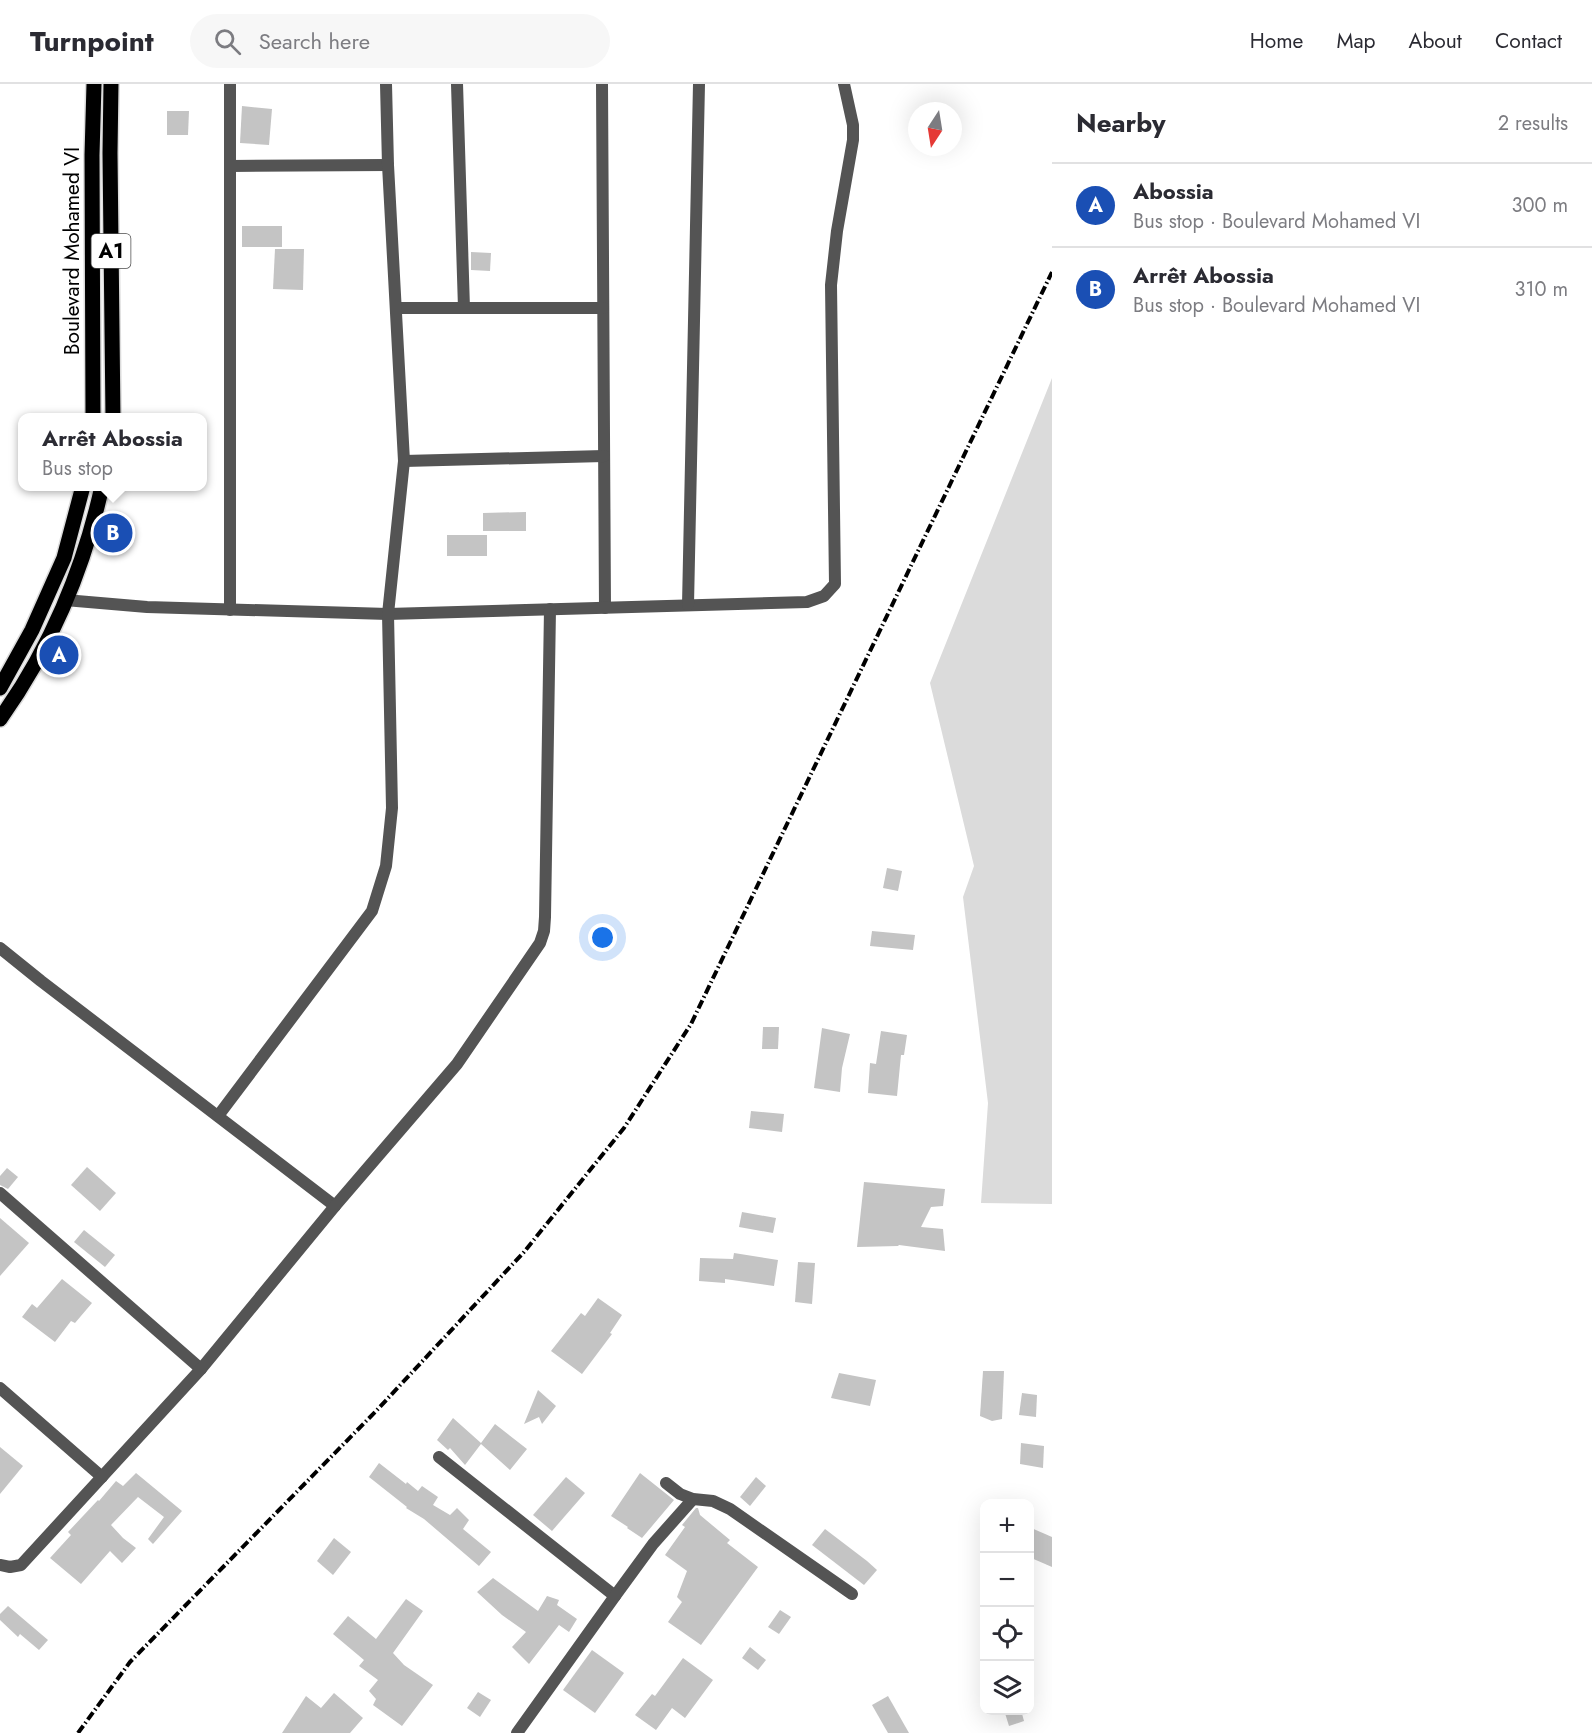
<!DOCTYPE html>
<meta charset="utf-8">
<style>
:root{--surface:#fff;--page:#f7f7f7;--text:#2b2b33;--muted:#7c7c81;--line:#e1e1e2;--accent:#2563eb}
body{margin:0;font-family:Jost,sans-serif;background:var(--page);color:var(--text)}
.controls{position:absolute;right:18px;bottom:18px;display:grid;overflow:hidden;border-radius:12px;box-shadow:0 6px 24px #0002}
.controls button{width:54px;height:54px;display:grid;place-items:center;padding:0;border:0;border-bottom:2px solid var(--line);background:var(--surface);color:var(--text);font:30px sans-serif}
.compass{position:absolute;left:908px;top:18px;width:54px;height:54px;border-radius:50%;background:var(--surface);box-shadow:0 6px 24px #0002;rotate:192deg}
.you{position:absolute;left:603px;top:854px;width:21px;height:21px;margin:-15px;border:4px solid #fff;border-radius:50%;background:#1a73e8;box-shadow:0 0 0 9px #1a73e833}
.badge{display:grid;place-items:center;width:39px;height:39px;border-radius:50%;background:var(--accent);color:#fff;font-size:20px;font-weight:700}
.pin{position:absolute;translate:-50% -50%;border:3px solid #fff;box-shadow:0 2px 6px #0006}
.popup{position:absolute;left:18px;top:329px;width:189px;height:78px;box-sizing:border-box;display:grid;place-content:center;border-radius:12px;background:var(--surface);filter:drop-shadow(0 2px 4px #0005);font-size:20px;white-space:nowrap;color:var(--muted)}
.popup b{font-size:22px;color:var(--text)}
.popup::after{content:'';position:absolute;left:50%;top:100%;margin-left:-12px;border:12px solid transparent;border-top-color:var(--surface)}
.list{margin:0;padding:0;list-style:none}
h2{display:flex;justify-content:space-between;align-items:center;height:78px;margin:0;padding:0 24px;font-size:26px}
h2 small{font-size:20px;font-weight:400;color:var(--muted)}
.list li{display:grid;grid-template-columns:39px 1fr auto;gap:18px;align-items:center;box-sizing:border-box;height:84px;padding:0 24px;border-top:2px solid var(--line)}
.list b{display:block;font-size:22px;white-space:nowrap}
.list p{margin:0;font-size:20px;white-space:nowrap;color:var(--muted)}
.list em{font-size:20px;font-style:normal;color:var(--muted)}
.icon{flex:none;width:33px;height:33px;fill:none;stroke:currentColor;stroke-width:2;stroke-linecap:round;stroke-linejoin:round}
.map{position:relative;flex:none;width:1052px;height:1649px;overflow:hidden}
header{display:flex;align-items:center;gap:36px;box-sizing:border-box;height:84px;padding:0 30px;background:var(--surface);border-bottom:2px solid var(--line)}
header strong{font-size:28px}
nav{display:flex;gap:33px;margin-inline-start:auto;font-size:21px}
.search{width:420px;height:54px;background:var(--page);display:flex;align-items:center;gap:15px;box-sizing:border-box;padding:0 21px;border-radius:33px;color:var(--muted);font-size:22px}
main{display:flex}
aside{flex:1;background:var(--surface)}
.map>svg:first-child{display:block}
.green{fill:#dbdbdb}
.building{fill:#c4c4c4}
.lines{fill:none;stroke-linecap:round;stroke-linejoin:round}
.primary-casing{stroke:#dbdbdb;stroke-width:18}
.street{stroke:#545454;stroke-width:12}
.primary{stroke:#000;stroke-width:15}
.rail{stroke:#000;stroke-width:4;stroke-dasharray:9 3 1.5 3;stroke-linecap:butt}
.labels{text-anchor:middle;dominant-baseline:central;stroke-width:4.5;stroke-linejoin:round;paint-order:stroke}
.shield{fill:#fff;stroke:#4c4c4c;stroke-width:1.5}
.shield-label{font-size:20px;font-weight:bold;fill:#000}
.street-label{font-size:21px;fill:#000;stroke:#fff}
</style>
<header>
<strong>Turnpoint</strong>
<div class="search"><svg class="icon" aria-label="search" viewBox="0 0 24 24"><circle cx="10" cy="10" r="6"/><path d="M15 15l6 6"/></svg>Search here</div>
<nav><a>Home</a><a>Map</a><a>About</a><a>Contact</a></nav>
</header>
<main>
<div class="map">
<svg width="1052" height="1649" viewBox="0 0 1052 1649">
<rect width="100%" height="100%" fill="#fff"/>
<polygon class="green" points="1052,294 1052,1120 981,1119 988,1019 963,813 974,782 930,599"/>
<g class="building">
<polygon points="242,22 272,25 269,61 240,59"/>
<polygon points="167,27 189,27 188,51 167,51"/>
<rect x="242" y="142" width="40" height="21"/>
<polygon points="275,165 304,165 303,206 273,205"/>
<polygon points="471,168 491,169 490,187 471,186"/>
<polygon points="526,428 526,447 483,447 483,429"/>
<rect x="447" y="451" width="40" height="21"/>
<polygon points="887,784 902,787 898,807 883,804"/>
<polygon points="872,847 915,851 913,866 870,862"/>
<polygon points="763,943 779,943 778,965 762,965"/>
<polygon points="822,944 850,950 842,984 840,1008 814,1004"/>
<polygon points="881,947 907,951 904,971 901,971 897,1012 868,1009 870,979 876,980"/>
<polygon points="751,1027 784,1030 782,1048 749,1044"/>
<polygon points="87,1083 116,1109 100,1127 71,1101"/>
<polygon points="7,1084 18,1093 8,1105 0,1101 0,1092"/>
<polygon points="864,1098 945,1105 943,1122 931,1123 921,1143 943,1145 945,1167 899,1161 898,1162 857,1163"/>
<polygon points="742,1128 776,1134 773,1149 739,1143"/>
<polygon points="0,1134 29,1159 0,1192"/>
<polygon points="84,1146 115,1171 105,1183 74,1158"/>
<polygon points="734,1169 778,1176 774,1202 725,1195 725,1199 699,1197 700,1174 733,1175"/>
<polygon points="798,1178 815,1179 812,1220 795,1218"/>
<polygon points="62,1195 92,1219 75,1239 71,1237 55,1258 22,1233 32,1220 37,1224"/>
<polygon points="598,1214 622,1231 610,1249 612,1250 582,1290 551,1267 581,1229 585,1232"/>
<polygon points="983,1287 1004,1287 1002,1335 992,1337 980,1332"/>
<polygon points="839,1289 876,1296 870,1322 831,1314"/>
<polygon points="538,1306 556,1322 542,1340 539,1333 524,1340"/>
<polygon points="1022,1309 1037,1311 1036,1333 1019,1331"/>
<polygon points="453,1334 481,1359 495,1340 527,1365 510,1386 481,1360 465,1381 450,1364 448,1366 437,1356"/>
<polygon points="1021,1359 1044,1362 1043,1384 1020,1380"/>
<polygon points="0,1363 23,1382 0,1410"/>
<polygon points="379,1379 406,1400 407,1398 418,1407 422,1402 438,1413 433,1421 450,1431 457,1424 469,1436 463,1445 491,1468 479,1482 424,1435 406,1424 407,1423 369,1393"/>
<polygon points="136,1389 182,1427 153,1460 148,1455 164,1433 138,1413 111,1441 123,1454 136,1464 122,1479 110,1467 81,1500 50,1474 71,1451 68,1448 98,1416 99,1417 116,1397 123,1402"/>
<polygon points="640,1389 674,1416 642,1454 627,1444 628,1443 611,1432"/>
<polygon points="566,1393 585,1409 552,1447 533,1431"/>
<polygon points="756,1393 766,1402 750,1422 740,1413"/>
<polygon points="696,1424 698,1424 700,1431 730,1456 727,1459 758,1483 701,1561 668,1538 682,1518 677,1513 687,1487 665,1471 685,1443 682,1441"/>
<polygon points="1029,1443 1052,1453 1052,1483 1029,1473"/>
<polygon points="825,1445 867,1477 877,1486 864,1501 812,1461"/>
<polygon points="334,1454 351,1468 333,1491 317,1477"/>
<polygon points="493,1494 538,1527 547,1512 559,1516 557,1521 577,1535 569,1548 559,1541 529,1580 512,1563 526,1548 502,1531 477,1508"/>
<polygon points="406,1515 423,1527 393,1569 404,1581 433,1601 402,1642 373,1621 376,1615 369,1607 378,1596 359,1582 364,1576 333,1550 348,1532 376,1555"/>
<polygon points="8,1522 48,1556 39,1566 20,1550 18,1553 0,1536 0,1530"/>
<polygon points="780,1526 791,1533 779,1550 768,1543"/>
<polygon points="750,1563 766,1576 758,1586 742,1574"/>
<polygon points="592,1566 624,1589 595,1629 563,1606"/>
<polygon points="683,1574 713,1596 685,1634 672,1624 656,1646 635,1631 652,1610 655,1612"/>
<polygon points="478,1608 491,1616 480,1633 467,1624"/>
<polygon points="334,1609 363,1634 350,1649 282,1649 306,1612 321,1624"/>
<polygon points="888,1612 909,1649 888,1649 872,1621"/>
<polygon points="1004,1626 1021,1626 1024,1637 1009,1642"/>
</g>
<g class="lines">
<g class="primary-casing">
<g id="primary">
<polyline points="111,0 110,69 113,334"/>
<polyline points="93,334 92,71 94,0"/>
<polyline points="0,604 32,546 64,474 83,402"/>
<path d="M0 635C49 567 84 485 102 402"/>
</g>
</g>
<g class="street">
<polyline points="457,0 464,224"/>
<polyline points="602,0 605,524"/>
<polyline points="230,82 388,81"/>
<polyline points="396,224 603,224"/>
<polyline points="404,377 604,372"/>
<polyline points="65,516 147,523 388,530 807,518 824,512 835,500 831,201 837,147 853,56 853,41 844,0"/>
<polyline points="688,521 699,0"/>
<polyline points="230,526 230,0"/>
<polyline points="0,864 41,897 335,1122"/>
<polyline points="218,1032 372,827 386,782 392,724 388,530 404,377 388,81 386,0"/>
<polyline points="0,1109 201,1285"/>
<polyline points="0,1304 102,1393"/>
<polyline points="439,1373 615,1512"/>
<polyline points="666,1399 680,1410 693,1415 713,1417 730,1425 852,1510"/>
<polyline points="0,1481 10,1483 21,1481 201,1285 335,1122 457,980 540,859 544,847 545,833 550,525"/>
<polyline points="517,1649 615,1512 653,1460 693,1415"/>
</g>
<use href="#primary" class="primary"/>
<polyline class="rail" points="78,1649 130,1578 377,1326 524,1168 624,1044 691,940 1052,188"/>
</g>
<g class="labels">
<rect class="shield" x="91.5" y="150" width="39" height="34" rx="4.5"/>
<g class="shield-label">
<text x="111" y="167">A1</text>
</g>
<g class="street-label">
<text transform="translate(72 167) rotate(-90)">Boulevard Mohamed VI</text>
</g>
</g>
</svg>
<div class="controls">
<button>+</button>
<button>−</button>
<button><svg class="icon" aria-label="locate" viewBox="0 0 24 24"><circle cx="12" cy="12" r="6"/><path d="M12 2v4M12 18v4M2 12h4M18 12h4"/></svg></button>
<button><svg class="icon" aria-label="layers" viewBox="0 0 24 24"><path d="M12 4l9 5-9 5-9-5zM3 14l9 5 9-5"/></svg></button>
</div>
<svg class="compass" viewBox="-18 -18 36 36"><path d="M0-13l5 13h-10z" fill="#e53935"/><path d="M0 13l5-13h-10z" fill="#7c7c81"/></svg>
<div class="you"></div>
<div class="pin badge" style="left:59px;top:571px;background:#1a4fb4">A</div>
<div class="pin badge" style="left:113px;top:449px;background:#1a4fb4">B</div>
<div class="popup"><b>Arrêt Abossia</b>Bus stop</div>
</div>
<aside>
<h2>Nearby<small>2 results</small></h2>
<ul class="list">
<li><span class="badge" style="background:#1a4fb4">A</span><div><b>Abossia</b><p>Bus stop · Boulevard Mohamed VI</p></div><em>300 m</em></li>
<li><span class="badge" style="background:#1a4fb4">B</span><div><b>Arrêt Abossia</b><p>Bus stop · Boulevard Mohamed VI</p></div><em>310 m</em></li>
</ul>
</aside>
</main>
